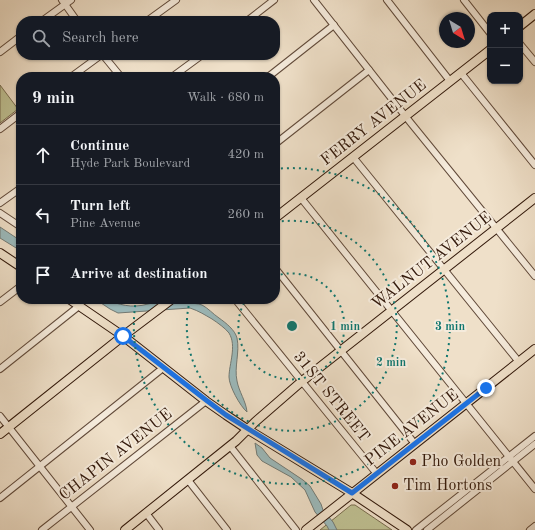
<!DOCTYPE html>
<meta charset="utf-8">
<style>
:root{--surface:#171b24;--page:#242831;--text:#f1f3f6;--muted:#9ea1a6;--line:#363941}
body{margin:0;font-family:"Old Standard TT",serif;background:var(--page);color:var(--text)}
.controls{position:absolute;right:12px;top:12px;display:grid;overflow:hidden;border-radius:8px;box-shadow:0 1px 3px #0004}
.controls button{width:36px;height:36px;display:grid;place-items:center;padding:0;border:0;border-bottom:1px solid var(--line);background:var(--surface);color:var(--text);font:20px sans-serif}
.compass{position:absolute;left:439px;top:12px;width:36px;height:36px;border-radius:50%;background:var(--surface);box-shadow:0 1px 3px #0004;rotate:142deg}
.stop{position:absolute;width:12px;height:12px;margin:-9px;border:3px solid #1a73e8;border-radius:50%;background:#fff}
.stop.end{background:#1a73e8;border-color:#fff;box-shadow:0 1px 4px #0008}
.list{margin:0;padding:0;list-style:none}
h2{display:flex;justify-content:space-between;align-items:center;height:52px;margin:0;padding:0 16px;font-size:17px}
h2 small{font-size:13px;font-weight:400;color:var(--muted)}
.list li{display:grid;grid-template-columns:26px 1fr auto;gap:12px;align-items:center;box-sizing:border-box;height:60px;padding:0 16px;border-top:1px solid var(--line)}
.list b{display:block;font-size:15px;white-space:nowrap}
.list p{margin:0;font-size:13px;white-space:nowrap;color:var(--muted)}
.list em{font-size:13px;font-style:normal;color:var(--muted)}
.icon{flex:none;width:22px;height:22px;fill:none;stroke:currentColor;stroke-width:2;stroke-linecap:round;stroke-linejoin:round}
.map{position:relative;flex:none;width:535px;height:530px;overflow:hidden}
.search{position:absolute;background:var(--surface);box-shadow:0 1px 3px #0004;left:16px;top:16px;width:264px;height:44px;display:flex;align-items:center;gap:10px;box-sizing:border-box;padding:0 14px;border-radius:16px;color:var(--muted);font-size:15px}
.panel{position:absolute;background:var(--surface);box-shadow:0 1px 3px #0004;left:16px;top:72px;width:264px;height:232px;border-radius:16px}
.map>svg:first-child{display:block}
.green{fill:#bfc193;stroke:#786c4e}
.water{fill:#9cbbbd;stroke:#727a75}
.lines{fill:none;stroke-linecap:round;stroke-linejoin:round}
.minor-casing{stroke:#614a3a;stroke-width:8}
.major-casing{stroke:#32180a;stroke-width:10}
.minor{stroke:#f5ebdc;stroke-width:6}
.major{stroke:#efe0c9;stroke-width:8}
.route{stroke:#1a73e8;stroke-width:5}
.ring{fill:none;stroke:#0f766e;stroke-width:2;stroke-dasharray:2 4}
.poi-dot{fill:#8f2418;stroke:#f5ebdc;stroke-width:1.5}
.labels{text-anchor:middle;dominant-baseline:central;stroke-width:4;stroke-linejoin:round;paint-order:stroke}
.street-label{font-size:16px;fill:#32180a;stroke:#f5ebdc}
.poi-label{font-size:16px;fill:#32180a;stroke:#f5ebdc;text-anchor:start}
.centre{fill:#0f766e;stroke:#f5ebdc;stroke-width:2}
.ring-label{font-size:12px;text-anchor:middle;font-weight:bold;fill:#0f766e;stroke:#f5ebdc;stroke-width:4;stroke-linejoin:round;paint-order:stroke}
</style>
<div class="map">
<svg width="535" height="530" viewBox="0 0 535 530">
<rect width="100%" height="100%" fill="#efe0c9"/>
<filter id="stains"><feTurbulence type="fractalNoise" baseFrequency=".005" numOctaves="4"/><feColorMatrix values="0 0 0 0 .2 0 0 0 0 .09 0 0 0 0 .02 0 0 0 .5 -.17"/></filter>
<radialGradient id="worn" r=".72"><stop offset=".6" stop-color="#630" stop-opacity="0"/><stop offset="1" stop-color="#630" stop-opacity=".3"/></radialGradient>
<g class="green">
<polygon points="0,85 18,109 0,123"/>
<polygon points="351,505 355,505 392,530 320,530"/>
</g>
<g class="water">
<polygon points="0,227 21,241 21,251 0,238"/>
<path d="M95 299C109 299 121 307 136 306 144 306 152 302 160 302 168 302 195 302 202 305 208 308 213 314 219 318 226 323 235 330 237 338 240 352 234 367 237 381 239 392 246 401 247 412 240 406 229 386 229 377 229 364 237 346 229 333 225 328 218 323 212 319 205 315 199 311 190 308L118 313 110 309Z"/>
<polygon points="255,443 262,448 270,458 303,480 310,486 321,504 323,510 333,522 337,530 329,530 327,526 315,512 305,490 291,477 262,461 257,455"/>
</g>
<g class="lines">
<g class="minor-casing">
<g id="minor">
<polyline points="62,0 77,21"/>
<polyline points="314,0 410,122 535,276"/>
<polyline points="387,0 450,81"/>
<polyline points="464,0 490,33"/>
<polyline points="42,21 71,0"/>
<polyline points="147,21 176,0"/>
<polyline points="247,21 274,0"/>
<polyline points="520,44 535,62"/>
<polyline points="0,52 21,36"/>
<polyline points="103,55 121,77"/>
<polyline points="461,73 535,165"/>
<polyline points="71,77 101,55"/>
<polyline points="172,77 202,55"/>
<polyline points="268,77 334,25"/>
<polyline points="0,129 21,113"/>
<polyline points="275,144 369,70"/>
<polyline points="353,157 519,362"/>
<polyline points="301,198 535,489"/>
<polyline points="0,203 21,188"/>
<polyline points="0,213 21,227"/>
<polyline points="275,268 415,444"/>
<polyline points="235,299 377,474"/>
<polyline points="0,302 21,286"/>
<polyline points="0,369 79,306"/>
<polyline points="0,416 90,530"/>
<polyline points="230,446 296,530"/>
<polyline points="188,480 227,530"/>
<polyline points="0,498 163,368"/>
<polyline points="146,513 159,530"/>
<polyline points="42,530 206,401"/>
<polyline points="416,530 535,436"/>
<polyline points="427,530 535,444"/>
<polyline points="530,530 535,526"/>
</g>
</g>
<g class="major-casing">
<g id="major">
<polyline points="520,26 535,14"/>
<polyline points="275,218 490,50"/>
<polyline points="0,253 21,267"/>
<polyline points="69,299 123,336 206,401 226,415 247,429 352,493 407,530"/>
<polyline points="0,434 123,336 172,299"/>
<polyline points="125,530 236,441 255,422 301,382 535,198"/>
<polyline points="306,530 535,349"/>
</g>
</g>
<use href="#minor" class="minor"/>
<use href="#major" class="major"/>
</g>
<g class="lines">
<polyline class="route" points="123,336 206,400 226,415 352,493 486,388"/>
</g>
<g class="ring">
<path d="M275 276A53 53 0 1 1 246 299"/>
<path d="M276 222A105 105 0 1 1 190 300"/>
<path d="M275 169A158 158 0 1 1 136 300"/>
</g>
<g class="poi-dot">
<circle cx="413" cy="462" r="4"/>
<circle cx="395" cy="486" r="4"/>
</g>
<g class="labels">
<g class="street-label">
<text transform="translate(374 123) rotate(-38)">FERRY AVENUE</text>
<text transform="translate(432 261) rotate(-38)">WALNUT AVENUE</text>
<text transform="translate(331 397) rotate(51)">31ST STREET</text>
<text transform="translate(412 428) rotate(-38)">PINE AVENUE</text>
<text transform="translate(116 455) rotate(-38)">CHAPIN AVENUE</text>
</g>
<g class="poi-label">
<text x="421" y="462">Pho Golden</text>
<text x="403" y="486">Tim Hortons</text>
</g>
</g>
<circle cx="292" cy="326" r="6" class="centre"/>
<g class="ring-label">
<text x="345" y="330">1 min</text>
<text x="450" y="330">3 min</text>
<text x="391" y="366">2 min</text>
</g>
<rect width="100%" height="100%" filter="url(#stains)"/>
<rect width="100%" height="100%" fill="url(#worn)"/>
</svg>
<div class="controls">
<button>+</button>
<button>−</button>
</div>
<svg class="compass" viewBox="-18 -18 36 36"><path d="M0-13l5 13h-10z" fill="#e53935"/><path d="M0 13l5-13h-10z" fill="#9ea1a6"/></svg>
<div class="stop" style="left:123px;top:336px"></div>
<div class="stop end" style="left:486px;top:388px"></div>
<div class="search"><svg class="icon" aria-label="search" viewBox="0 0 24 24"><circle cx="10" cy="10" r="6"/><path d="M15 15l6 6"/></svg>Search here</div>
<section class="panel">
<h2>9 min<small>Walk · 680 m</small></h2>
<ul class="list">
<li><svg class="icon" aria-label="ahead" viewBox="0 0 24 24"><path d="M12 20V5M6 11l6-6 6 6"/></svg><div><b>Continue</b><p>Hyde Park Boulevard</p></div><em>420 m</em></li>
<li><svg class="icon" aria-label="left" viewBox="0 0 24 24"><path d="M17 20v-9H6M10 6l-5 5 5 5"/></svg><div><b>Turn left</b><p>Pine Avenue</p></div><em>260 m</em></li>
<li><svg class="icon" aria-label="arrive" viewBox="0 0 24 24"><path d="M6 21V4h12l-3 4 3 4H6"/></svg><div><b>Arrive at destination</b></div></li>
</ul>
</section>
</div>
